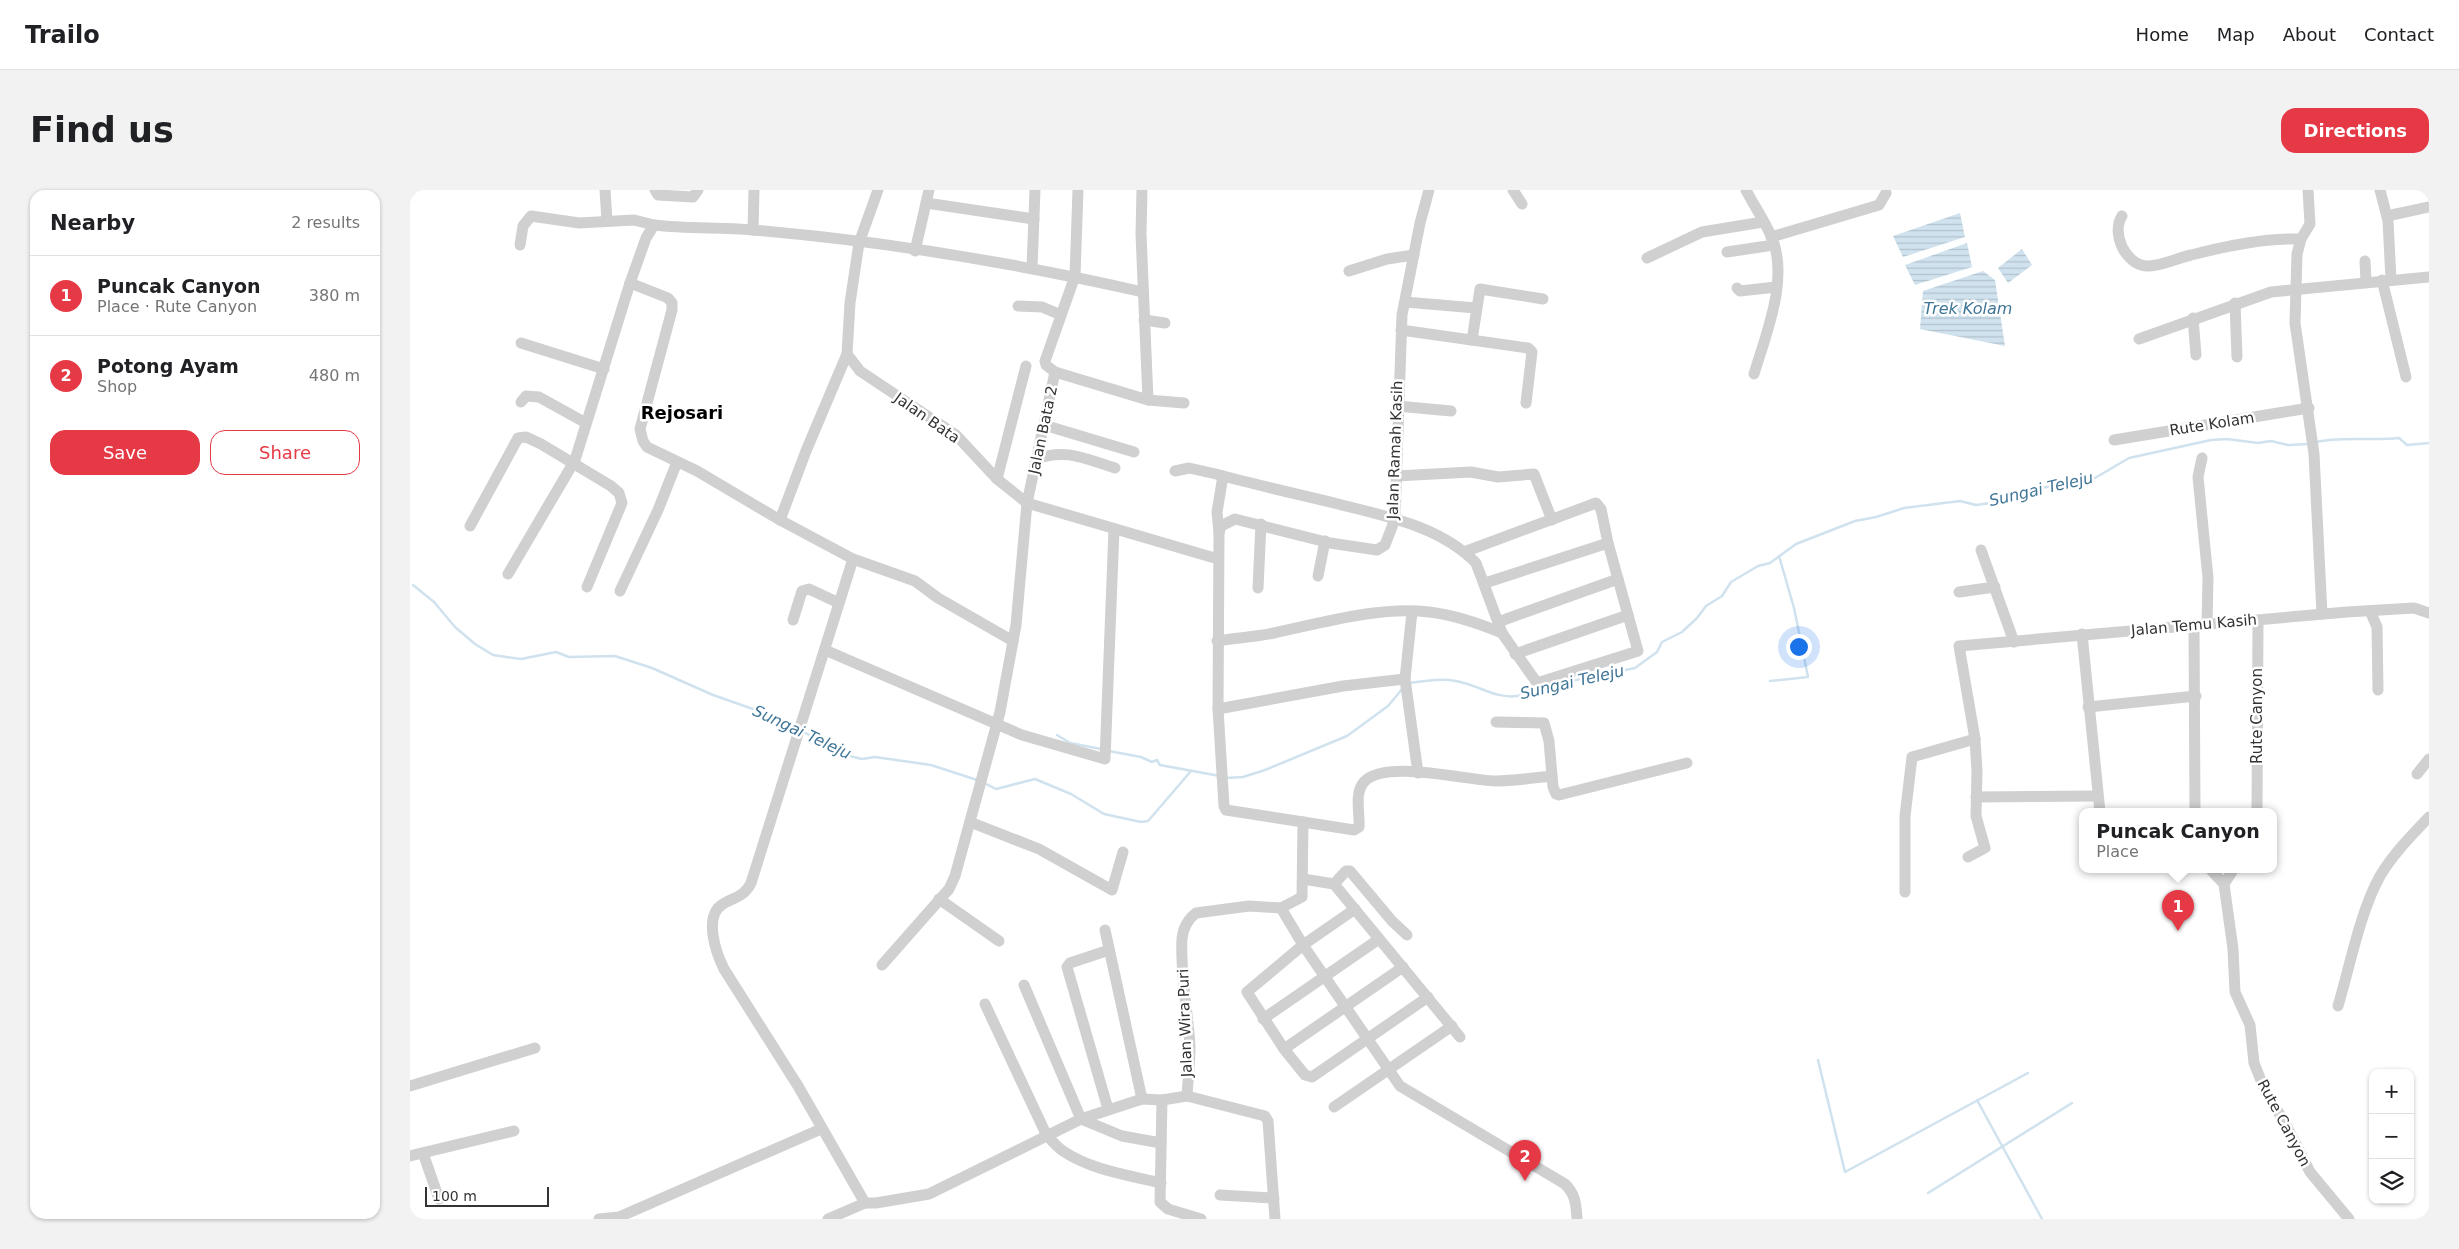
<!DOCTYPE html>
<meta charset="utf-8">
<style>
:root{--surface:#fff;--page:#f2f2f2;--text:#202124;--muted:#757577;--line:#e0e0e0;--accent:#e63946}
body{margin:0;font-family:"DejaVu Sans",sans-serif;background:var(--page);color:var(--text)}
.controls{position:absolute;right:15px;bottom:15px;display:grid;overflow:hidden;border-radius:10px;box-shadow:0 1px 4px #0004}
.controls button{width:45px;height:45px;display:grid;place-items:center;padding:0;border:0;border-bottom:1px solid var(--line);background:var(--surface);color:var(--text);font:25px sans-serif}
.scale{position:absolute;left:15px;bottom:12px;width:124px;box-sizing:border-box;padding-left:5px;border:2px solid #333;border-top:0;font-size:14px;line-height:18px;white-space:nowrap;color:#333;-webkit-text-stroke:4px #fff;paint-order:stroke}
.you{position:absolute;left:1388px;top:456px;width:18px;height:18px;margin:-12px;border:4px solid #fff;border-radius:50%;background:#1a73e8;box-shadow:0 0 0 8px #1a73e833}
.badge{display:grid;place-items:center;width:32px;height:32px;border-radius:50%;background:var(--accent);color:#fff;font-size:16px;font-weight:700}
.pin{position:absolute;translate:-50% -41px;filter:drop-shadow(0 1px 2px #0008)}
.pin::after{content:'';position:absolute;top:26px;width:18px;height:15px;background:inherit;clip-path:polygon(0 0,100% 0,50% 100%)}
.popup{position:absolute;left:1669px;top:618px;width:198px;height:65px;box-sizing:border-box;display:grid;place-content:center;border-radius:10px;background:var(--surface);filter:drop-shadow(0 1px 4px #0005);font-size:16px;white-space:nowrap;color:var(--muted)}
.popup b{font-size:19px;color:var(--text)}
.popup::after{content:'';position:absolute;left:50%;top:100%;margin-left:-10px;border:10px solid transparent;border-top-color:var(--surface)}
.list{margin:0;padding:0;list-style:none}
h2{display:flex;justify-content:space-between;align-items:center;height:65px;margin:0;padding:0 20px;font-size:21px}
h2 small{font-size:16px;font-weight:400;color:var(--muted)}
.list li{display:grid;grid-template-columns:32px 1fr auto;gap:15px;align-items:center;box-sizing:border-box;height:80px;padding:0 20px;border-top:1px solid var(--line)}
.list b{display:block;font-size:19px;white-space:nowrap}
.list p{margin:0;font-size:16px;white-space:nowrap;color:var(--muted)}
.list em{font-size:16px;font-style:normal;color:var(--muted)}
.actions{display:flex;gap:10px;padding:15px 20px}
.actions a{flex:1;padding:11px 0;border:1px solid var(--accent);border-radius:15px;text-align:center;font-size:18px;color:var(--accent)}
.actions .main{background:var(--accent);color:#fff}
.icon{flex:none;width:28px;height:28px;fill:none;stroke:currentColor;stroke-width:2;stroke-linecap:round;stroke-linejoin:round}
.map{position:relative;flex:none;width:2019px;height:1029px;overflow:hidden;border-radius:15px}
header{display:flex;align-items:center;gap:30px;box-sizing:border-box;height:70px;padding:0 25px;background:var(--surface);border-bottom:1px solid var(--line)}
header strong{font-size:24px}
nav{display:flex;gap:28px;margin-inline-start:auto;font-size:18px}
.intro{display:flex;align-items:center;justify-content:space-between;box-sizing:border-box;height:120px;padding:0 30px}
h1{margin:0;font-size:35px}
.button{padding:12px 22px;border-radius:15px;background:var(--accent);color:#fff;font-size:18px;font-weight:700}
main{display:flex;gap:30px;padding:0 30px}
aside{flex:1;background:var(--surface);border-radius:15px;box-shadow:0 1px 4px #0004}
.map>svg:first-child{display:block}
.water{fill:url(#water-rules)}
.lines{fill:none;stroke-linecap:round;stroke-linejoin:round}
.stream{stroke:#cfe2ee;stroke-width:2.5}
.minor{stroke:#d0d0d0;stroke-width:11}
.labels{text-anchor:middle;dominant-baseline:central;stroke-width:5;stroke-linejoin:round;paint-order:stroke}
.street-label{font-size:15px;fill:#333;stroke:#fff}
.water-label{font-size:16px;font-style:italic;fill:#3f7597;stroke:#fff}
.quarter-label{font-size:18px;font-weight:bold;fill:#000;stroke:#fff}
</style>
<header>
<strong>Trailo</strong>
<nav><a>Home</a><a>Map</a><a>About</a><a>Contact</a></nav>
</header>
<div class="intro"><h1>Find us</h1><a class="button">Directions</a></div>
<main>
<aside>
<h2>Nearby<small>2 results</small></h2>
<ul class="list">
<li><span class="badge">1</span><div><b>Puncak Canyon</b><p>Place · Rute Canyon</p></div><em>380 m</em></li>
<li><span class="badge">2</span><div><b>Potong Ayam</b><p>Shop</p></div><em>480 m</em></li>
</ul>
<div class="actions"><a class="main">Save</a><a>Share</a></div>
</aside>
<div class="map">
<svg width="2019" height="1029" viewBox="0 0 2019 1029">
<defs>
<pattern id="water-rules" width="6" height="5" patternUnits="userSpaceOnUse" patternTransform="scale(1.25)"><rect width="6" height="5" fill="#cfe2ee"/><path d="M0 2.5h6" fill="none" stroke="#b2c2cd"/></pattern>
</defs>
<rect width="100%" height="100%" fill="#fff"/>
<g class="water">
<polygon points="1550,23 1555,47 1493,67 1483,46"/>
<polygon points="1557,53 1562,77 1505,95 1495,75"/>
<polygon points="1612,59 1622,75 1598,93 1588,78"/>
<polygon points="1573,81 1585,90 1595,156 1510,139 1513,101"/>
</g>
<g class="lines">
<g class="stream">
<path d="M1906 252C1930 246 1963 251 1989 248L1997 255 2019 253"/>
<polyline points="3,395 24,412 45,437 65,454 83,465 111,469 146,462 159,467 205,466 242,478 303,505 360,525 385,538"/>
<polyline points="1360,491 1398,487 1384,418 1369,366"/>
<path d="M1000 493C1015 491 1029 488 1046 491 1066 494 1085 509 1107 506 1114 505 1122 500 1129 498"/>
<polyline points="1137,496 1225,478 1247,462 1252,452 1272,442 1287,428 1296,416 1312,406 1321,392 1348,376 1360,373 1386,354 1445,331 1466,327 1494,318 1550,311 1566,315 1581,313 1631,298 1685,288 1719,268 1801,250 1817,249 1848,253 1861,251 1878,255 1898,254"/>
<polyline points="392,541 436,565 452,569 465,567 521,575 567,590"/>
<polyline points="647,545 660,553 691,559"/>
<polyline points="699,561 731,567 742,572 747,570 750,575 810,586"/>
<polyline points="815,588 833,587 855,580 937,546 978,516 993,498"/>
<polyline points="574,593 586,599 625,589 661,604 694,624 731,632 738,631 745,623 781,581"/>
<polyline points="1408,870 1435,982 1618,883"/>
<polyline points="1567,910 1632,1029"/>
<polyline points="1518,1003 1662,913"/>
</g>
<g class="minor">
<polyline points="195,0 197,31"/>
<polyline points="245,0 248,5 283,7 288,0"/>
<polyline points="468,0 449,53 440,113 437,164 450,181 546,245 587,289 617,313 808,369"/>
<polyline points="732,0 731,44 738,210"/>
<polyline points="1103,0 1112,14"/>
<path d="M1336 0C1344 16 1355 31 1362 48 1379 89 1356 144 1344 184"/>
<polyline points="1898,0 1900,34 1891,49 1887,64 1885,133 1904,264 1912,424"/>
<polyline points="1970,0 1978,31 1981,90"/>
<polyline points="516,13 624,29"/>
<path d="M1712 26C1701 43 1715 74 1736 76 1750 77 1767 68 1781 65 1817 56 1854 48 1891 49"/>
<polyline points="1977,26 2019,17"/>
<polyline points="343,40 344,0"/>
<polyline points="1361,47 1469,15 1476,3"/>
<polyline points="110,55 113,36 121,26 169,33 224,30 244,35"/>
<polyline points="505,61 519,0"/>
<polyline points="1317,62 1364,55"/>
<polyline points="1237,68 1292,42 1353,32"/>
<polyline points="1955,71 1956,92"/>
<polyline points="622,78 625,0"/>
<polyline points="939,81 977,69 1004,65"/>
<polyline points="1972,90 1996,187"/>
<polyline points="220,93 258,108 262,113 262,120 230,239 233,251 237,257 287,281 370,330 443,369 505,391 528,408 603,451"/>
<polyline points="1327,98 1330,101 1366,97"/>
<polyline points="995,112 1066,118"/>
<polyline points="1825,113 1827,167"/>
<polyline points="608,116 632,117 651,125"/>
<polyline points="1783,128 1786,165"/>
<polyline points="734,130 755,133"/>
<polyline points="991,140 1118,158 1122,162 1116,213"/>
<polyline points="1729,149 1861,102 2019,87"/>
<polyline points="1062,150 1070,99 1133,109"/>
<polyline points="111,153 194,179"/>
<polyline points="645,182 738,210 774,213"/>
<polyline points="111,212 116,206 129,207 176,233"/>
<polyline points="987,216 1041,221"/>
<polyline points="634,235 724,262"/>
<polyline points="1704,250 1899,218"/>
<polyline points="1792,268 1788,287 1798,388 1797,434"/>
<path d="M626 269C657 258 675 269 705 278"/>
<path d="M765 281 779 278 806 284C846 295 887 304 928 314 975 326 1030 336 1066 373L1092 443 1127 493 1228 461 1198 353 1075 393"/>
<polyline points="986,286 1061,282 1088,287 1124,284 1142,330"/>
<polyline points="587,289 616,176"/>
<polyline points="370,330 396,261 437,164"/>
<polyline points="60,336 108,248 116,247 131,254 201,296 209,303 212,313 177,397"/>
<polyline points="809,343 807,322 813,286"/>
<polyline points="1571,360 1604,452"/>
<polyline points="1054,362 1186,313 1191,319 1198,353"/>
<path d="M443 369 341 693C335 706 325 707 313 714 293 726 306 763 314 779L388 896 455 1013"/>
<path d="M98 384 165 270 220 93 236 48 244 35C277 39 310 37 343 40 474 51 605 73 733 102"/>
<polyline points="908,386 915,351"/>
<polyline points="848,398 851,334"/>
<polyline points="210,401 248,320 267,272"/>
<polyline points="1549,402 1585,397"/>
<polyline points="1960,421 1967,437 1968,500"/>
<polyline points="1002,422 995,489 1008,583"/>
<polyline points="383,430 392,401 399,399 429,413"/>
<polyline points="1088,432 1208,389"/>
<polyline points="1784,435 1785,622"/>
<polyline points="1672,444 1690,622"/>
<path d="M807 451C826 448 845 447 864 443 911 433 970 416 1019 422 1045 425 1068 433 1092 443"/>
<polyline points="415,460 612,545 695,569 704,339"/>
<polyline points="1105,464 1218,425"/>
<polyline points="1678,517 1786,506"/>
<polyline points="808,519 933,496 995,489"/>
<polyline points="1086,532 1134,533 1139,551 1143,597 1146,604 1149,605 1277,573"/>
<polyline points="2007,584 2019,569"/>
<polyline points="1566,607 1687,606"/>
<polyline points="1847,622 1848,431"/>
<polyline points="560,632 629,659 702,700 713,662"/>
<path d="M893 632 944 640 949 637C950 623 944 603 954 592 974 569 1054 590 1085 591 1103 591 1123 588 1142 586"/>
<polyline points="1558,667 1575,658 1566,626 1567,581 1565,549 1549,456 1937,422 2004,418 2019,423"/>
<polyline points="1801,680 1814,694"/>
<polyline points="1823,680 1814,694 1823,759 1825,802 1840,835 1844,873 1856,903 1874,931 1900,982 1939,1029"/>
<polyline points="893,689 924,694 1050,847"/>
<polyline points="924,694 936,681 940,681 982,731 997,745"/>
<polyline points="1495,702 1495,626 1502,567 1565,549"/>
<polyline points="529,709 589,751"/>
<path d="M871 718 893 755 990 896 1155 994C1166 1005 1166 1015 1167 1029"/>
<polyline points="945,719 893,755 837,802 874,859 895,885 902,887 1018,807"/>
<polyline points="695,740 732,909"/>
<polyline points="472,775 539,699 545,686 590,522 606,435 617,313 645,182 636,175 635,171 665,86 668,0"/>
<polyline points="614,795 671,929 712,946 751,953"/>
<path d="M575 814 636 944C641 950 647 957 653 961 681 980 718 985 751 993"/>
<path d="M1928 816C1940 776 1950 722 1970 686 1983 664 2002 645 2019 627"/>
<polyline points="853,829 969,749"/>
<polyline points="874,859 993,777"/>
<polyline points="0,896 125,858"/>
<polyline points="777,906 855,926 858,931 865,1029"/>
<polyline points="752,910 750,1012 758,1019 791,1029"/>
<polyline points="924,917 1042,836"/>
<polyline points="698,919 657,777 660,773 699,760"/>
<polyline points="13,963 29,1009"/>
<polyline points="0,966 104,941"/>
<polyline points="810,1005 864,1008"/>
<polyline points="189,1029 209,1027 411,939"/>
<path d="M418 1029 455 1013H466L519 1004 671 929 732 909 752 910 777 906C778 890 780 873 780 856 778 821 770 785 772 749 773 738 777 730 786 723L839 716 871 718 892 707 893 632 816 620 814 616 808 519 809 343 811 336 825 329 920 353 967 360 975 355 985 329 992 125 1010 33 1019 0"/>
</g>
</g>
<g class="labels">
<g class="street-label">
<text transform="translate(517 228) rotate(35)">Jalan Bata</text>
<text transform="translate(1802 234) rotate(-9)">Rute Kolam</text>
<text transform="translate(633 240) rotate(-78)">Jalan Bata 2</text>
<text transform="translate(985 260) rotate(-88)">Jalan Ramah Kasih</text>
<text transform="translate(1784 435) rotate(-5)">Jalan Temu Kasih</text>
<text transform="translate(1847 526) rotate(-90)">Rute Canyon</text>
<text transform="translate(775 833) rotate(-92)">Jalan Wira Puri</text>
<text transform="translate(1874 933) rotate(62)">Rute Canyon</text>
</g>
<g class="water-label">
<text x="1558" y="118">Trek Kolam</text>
<text transform="translate(1631 299) rotate(-13)">Sungai Teleju</text>
<text transform="translate(1162 492) rotate(-13)">Sungai Teleju</text>
<text transform="translate(392 542) rotate(25)">Sungai Teleju</text>
</g>
<g class="quarter-label">
<text x="272" y="222">Rejosari</text>
</g>
</g>
</svg>
<div class="controls">
<button>+</button>
<button>−</button>
<button><svg class="icon" aria-label="layers" viewBox="0 0 24 24"><path d="M12 4l9 5-9 5-9-5zM3 14l9 5 9-5"/></svg></button>
</div>
<div class="scale">100 m</div>
<div class="you"></div>
<div class="pin badge" style="left:1768px;top:741px">1</div>
<div class="popup"><b>Puncak Canyon</b>Place</div>
<div class="pin badge" style="left:1115px;top:991px">2</div>
</div>
</main>
